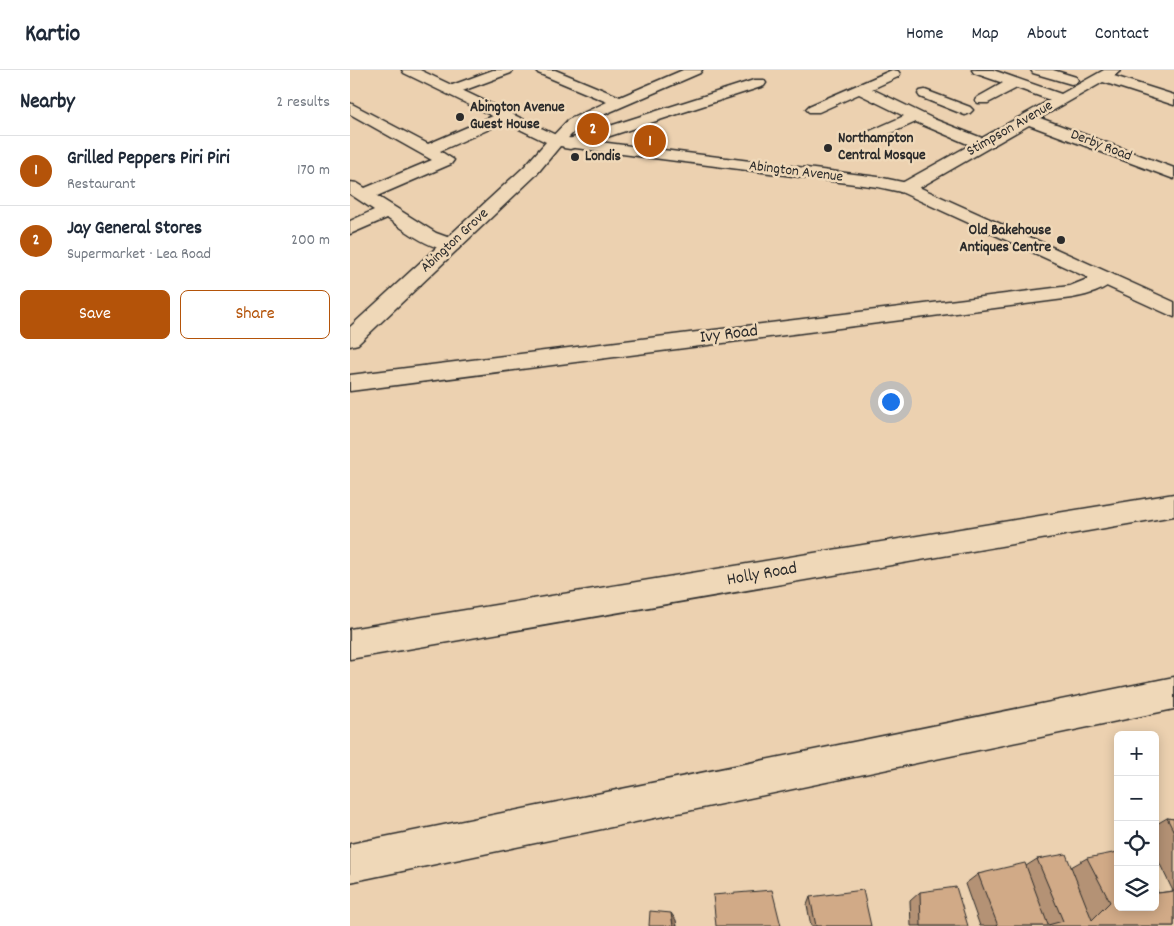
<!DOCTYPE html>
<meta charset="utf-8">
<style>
:root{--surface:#fff;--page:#f6f6f7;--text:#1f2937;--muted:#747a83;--line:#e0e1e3;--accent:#b45309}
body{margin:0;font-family:Dekko,sans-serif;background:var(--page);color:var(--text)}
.controls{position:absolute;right:15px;bottom:15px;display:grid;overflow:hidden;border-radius:8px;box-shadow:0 2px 12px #0003}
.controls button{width:45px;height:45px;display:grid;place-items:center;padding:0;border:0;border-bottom:1px solid var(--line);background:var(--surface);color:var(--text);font:25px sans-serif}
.you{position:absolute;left:540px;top:331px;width:18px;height:18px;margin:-12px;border:4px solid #fff;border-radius:50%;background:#1a73e8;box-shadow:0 0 0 8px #1a73e833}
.badge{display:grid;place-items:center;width:32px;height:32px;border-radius:50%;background:var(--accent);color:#fff;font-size:16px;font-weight:700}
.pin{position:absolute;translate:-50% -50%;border:2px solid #fff;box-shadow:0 1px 5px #0006}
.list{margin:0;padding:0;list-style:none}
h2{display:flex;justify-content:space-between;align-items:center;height:65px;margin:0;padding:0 20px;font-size:21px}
h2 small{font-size:16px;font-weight:400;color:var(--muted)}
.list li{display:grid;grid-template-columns:32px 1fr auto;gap:15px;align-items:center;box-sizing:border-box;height:70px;padding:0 20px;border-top:1px solid var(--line)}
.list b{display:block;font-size:19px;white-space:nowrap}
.list p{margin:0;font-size:16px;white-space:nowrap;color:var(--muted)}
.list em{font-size:16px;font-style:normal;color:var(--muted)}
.actions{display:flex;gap:10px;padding:15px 20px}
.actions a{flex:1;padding:11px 0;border:1px solid var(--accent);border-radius:8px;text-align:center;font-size:18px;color:var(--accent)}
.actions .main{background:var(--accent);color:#fff}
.icon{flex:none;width:28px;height:28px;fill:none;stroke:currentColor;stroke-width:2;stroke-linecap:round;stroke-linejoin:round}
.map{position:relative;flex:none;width:824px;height:856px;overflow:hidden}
header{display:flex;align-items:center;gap:30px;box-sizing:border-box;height:70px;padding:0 25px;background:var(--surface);border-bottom:1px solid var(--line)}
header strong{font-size:24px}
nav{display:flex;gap:28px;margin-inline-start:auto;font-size:18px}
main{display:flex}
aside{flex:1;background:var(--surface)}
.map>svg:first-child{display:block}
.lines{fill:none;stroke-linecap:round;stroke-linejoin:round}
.minor-casing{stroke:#2b2b2b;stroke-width:3}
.major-casing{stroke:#2b2b2b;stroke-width:3}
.minor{fill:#efd8b8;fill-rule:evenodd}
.major{fill:#efd8b8;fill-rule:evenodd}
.wall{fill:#b49274;stroke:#2b2b2b}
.shaded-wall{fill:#92775e;stroke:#2b2b2b}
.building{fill:#d1aa87;stroke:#2b2b2b}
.poi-dot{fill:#2b2b2b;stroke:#efd8b8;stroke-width:2}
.labels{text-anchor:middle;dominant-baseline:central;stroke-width:5;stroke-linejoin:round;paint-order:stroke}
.far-poi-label{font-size:15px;font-weight:bold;fill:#2b2b2b;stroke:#efd8b8;text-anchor:start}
.far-street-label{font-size:15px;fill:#2b2b2b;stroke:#efd8b8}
.street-label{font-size:18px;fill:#2b2b2b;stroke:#efd8b8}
</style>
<header>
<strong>Kartio</strong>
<nav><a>Home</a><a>Map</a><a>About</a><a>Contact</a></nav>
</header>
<main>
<aside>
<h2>Nearby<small>2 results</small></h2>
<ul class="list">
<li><span class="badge">1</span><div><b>Grilled Peppers Piri Piri</b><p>Restaurant</p></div><em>170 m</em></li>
<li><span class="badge">2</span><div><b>Jay General Stores</b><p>Supermarket · Lea Road</p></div><em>200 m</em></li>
</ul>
<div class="actions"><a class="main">Save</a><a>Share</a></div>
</aside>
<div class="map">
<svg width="824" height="856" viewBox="0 0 824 856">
<rect width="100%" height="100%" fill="#ecd1b0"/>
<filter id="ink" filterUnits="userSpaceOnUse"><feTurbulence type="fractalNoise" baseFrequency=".02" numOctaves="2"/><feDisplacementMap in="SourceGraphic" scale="10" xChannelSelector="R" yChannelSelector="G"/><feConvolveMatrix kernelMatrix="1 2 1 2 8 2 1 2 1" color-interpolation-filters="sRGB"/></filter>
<g filter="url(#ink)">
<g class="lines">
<g class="minor-casing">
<g id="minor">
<polygon points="143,0 163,0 161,3 107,23 97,23 95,20 97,17"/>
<polygon points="186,0 205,0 270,27 333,0 352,0 350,3 239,51 230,56 216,70 404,10 414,10 416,13 414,16 220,79 214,78 212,74 206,76 200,74 198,71 218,50 257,32 188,3"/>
<polygon points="542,0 548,1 550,4 548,7 522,19 586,50 632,68 700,30 667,18 638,33 628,33 625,30 628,27 653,13 624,3 622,0 643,0 711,24 754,0 771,0 764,6 824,25 824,35 753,12 690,48 824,98 824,109 679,55 562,122 556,123 550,122 547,118 550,114 620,75 566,52 530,68 518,68 516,65 518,62 554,46 509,24 469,42 459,42 456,39 459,36"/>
<polygon points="681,0 703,0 726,7 728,10 726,13 721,14 683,3"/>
<polygon points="575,20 620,37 623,40 620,43 615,45 570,27 568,24 570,21"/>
<path d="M0 33 78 74 150 43H162L164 46 162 49 90 81 104 90 101 94 27 126 86 163 108 171 111 175 108 179C86 185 55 160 37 148L0 164V151L24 140 0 124V112L7 113 15 118 82 90 0 44Z"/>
<path d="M755 202 762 204 765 208C756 221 737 225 722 228L0 321V305L720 216Z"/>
<polygon points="824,424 824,446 0,589 0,559"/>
<polygon points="824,607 824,639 0,812 0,774"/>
</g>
</g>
<g class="major-casing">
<polygon id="major" points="52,0 70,0 210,67 528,107 562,114 824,232 824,247 551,122 528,117 210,76 186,105 8,274 0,276 0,257 174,97 196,72 54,3"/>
</g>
<use href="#minor" class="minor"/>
<use href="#major" class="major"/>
</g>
<g class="wall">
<polygon points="817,748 824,749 824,856 630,856 615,814 628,804 676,796 687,789 721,797 737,788 808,823 823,821 805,784 805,755"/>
<polygon points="570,822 618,856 561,856 560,831"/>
<polygon points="460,827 521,856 461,856 457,835"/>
</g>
<polygon class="shaded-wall" points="321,843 326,850 327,856 323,856"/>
<g class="building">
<polygon points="817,748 824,749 824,762"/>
<polygon points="768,782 768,837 805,837 805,814 808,823 824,821 824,856 648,856 628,804 675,793 698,855 713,851 687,789 716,784 742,850 760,832 737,788"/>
<polygon points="606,817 618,856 571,856 570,822"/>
<polygon points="422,820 431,856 366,856 363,825"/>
<polygon points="513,820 521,856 466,856 460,827"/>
<polygon points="300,841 321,843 323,856 299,856"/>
</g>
</g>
<g class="poi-dot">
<circle cx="110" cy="47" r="5"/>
<circle cx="478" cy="78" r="5"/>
<circle cx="225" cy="87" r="5"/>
<circle cx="711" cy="170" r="5"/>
</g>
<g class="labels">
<g class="far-poi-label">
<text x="120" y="38">Abington Avenue<tspan x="120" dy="17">Guest House</tspan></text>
<text x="488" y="69">Northampton<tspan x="488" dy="17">Central Mosque</tspan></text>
<text x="235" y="87">Londis</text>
<text x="701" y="161" text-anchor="end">Old Bakehouse<tspan x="701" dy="17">Antiques Centre</tspan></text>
</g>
<g class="far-street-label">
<text transform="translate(660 59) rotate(-30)">Stimpson Avenue</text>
<text transform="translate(751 76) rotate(21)">Derby Road</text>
<text transform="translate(446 102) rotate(7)">Abington Avenue</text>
<text transform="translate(105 171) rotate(-43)">Abington Grove</text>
</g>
<g class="street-label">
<text transform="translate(379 265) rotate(-7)">Ivy Road</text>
<text transform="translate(412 505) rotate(-10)">Holly Road</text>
</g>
</g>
</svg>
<div class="controls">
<button>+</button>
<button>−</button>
<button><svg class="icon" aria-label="locate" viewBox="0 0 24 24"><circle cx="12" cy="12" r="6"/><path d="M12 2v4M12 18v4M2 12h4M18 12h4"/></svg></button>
<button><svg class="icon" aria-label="layers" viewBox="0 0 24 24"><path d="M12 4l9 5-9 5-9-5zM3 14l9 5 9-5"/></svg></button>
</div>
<div class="you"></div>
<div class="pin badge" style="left:300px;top:71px">1</div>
<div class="pin badge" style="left:243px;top:59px">2</div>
</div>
</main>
